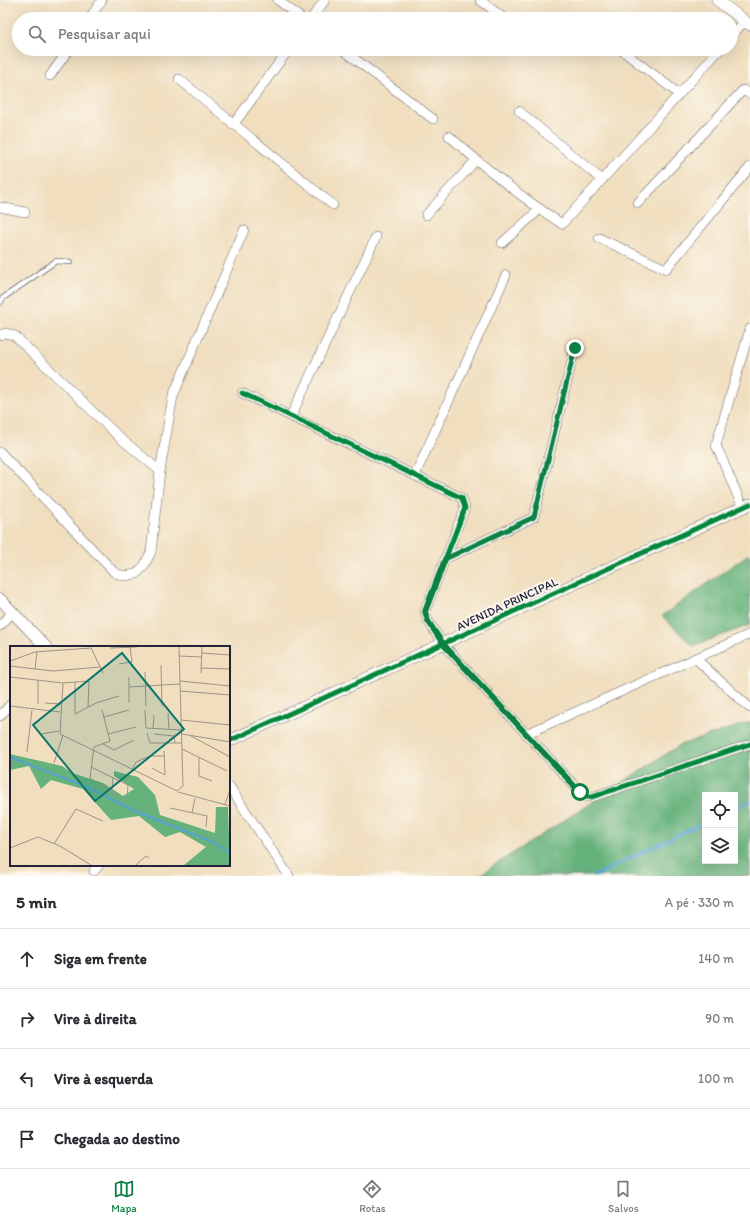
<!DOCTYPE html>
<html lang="pt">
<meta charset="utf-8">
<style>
:root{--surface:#fff;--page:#f7f7f7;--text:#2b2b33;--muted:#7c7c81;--line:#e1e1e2;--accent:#0b8043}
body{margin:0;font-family:Itim,sans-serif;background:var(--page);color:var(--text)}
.controls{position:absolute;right:12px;bottom:12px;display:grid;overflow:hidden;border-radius:0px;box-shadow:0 4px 16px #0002}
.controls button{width:36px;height:36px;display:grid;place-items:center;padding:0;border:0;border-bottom:1px solid var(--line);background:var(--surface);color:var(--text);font:20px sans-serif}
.stop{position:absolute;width:12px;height:12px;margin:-9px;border:3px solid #0b8043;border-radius:50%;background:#fff}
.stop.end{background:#0b8043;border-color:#fff;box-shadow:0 1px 4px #0008}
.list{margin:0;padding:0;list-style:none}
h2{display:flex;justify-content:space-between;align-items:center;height:52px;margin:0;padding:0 16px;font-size:17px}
h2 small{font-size:13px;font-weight:400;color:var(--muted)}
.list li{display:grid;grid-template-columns:26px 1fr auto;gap:12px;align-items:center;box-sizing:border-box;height:60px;padding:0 16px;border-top:1px solid var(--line)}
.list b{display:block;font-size:15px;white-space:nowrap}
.list em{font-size:13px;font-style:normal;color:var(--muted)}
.icon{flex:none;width:22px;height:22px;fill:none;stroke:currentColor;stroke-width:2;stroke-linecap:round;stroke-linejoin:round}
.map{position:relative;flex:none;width:750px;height:876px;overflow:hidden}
.search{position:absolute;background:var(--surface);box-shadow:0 4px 16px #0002;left:12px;right:12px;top:12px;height:44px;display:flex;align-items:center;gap:10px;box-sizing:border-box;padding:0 14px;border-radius:22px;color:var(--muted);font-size:15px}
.sheet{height:292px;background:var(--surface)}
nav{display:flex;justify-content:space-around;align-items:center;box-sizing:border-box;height:56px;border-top:1px solid var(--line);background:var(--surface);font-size:11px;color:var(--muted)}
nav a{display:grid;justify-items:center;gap:2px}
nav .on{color:var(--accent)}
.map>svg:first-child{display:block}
.forest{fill:#66b27c;stroke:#446a5c;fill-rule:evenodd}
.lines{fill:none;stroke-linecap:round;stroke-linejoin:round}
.stream{stroke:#57a3d0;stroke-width:3.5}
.service-casing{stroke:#6a6469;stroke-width:6}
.minor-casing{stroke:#6a6469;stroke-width:10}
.tertiary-casing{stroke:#6a6469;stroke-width:12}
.service{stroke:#fff;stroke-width:4.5}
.minor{stroke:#fff;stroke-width:9}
.tertiary{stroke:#fff;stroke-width:11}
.cycleway-casing{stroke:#fbf7ec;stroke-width:8}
.cycleway{stroke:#00873e;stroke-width:5}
.route{stroke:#0b8043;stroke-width:5}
.labels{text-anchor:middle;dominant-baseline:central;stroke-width:4;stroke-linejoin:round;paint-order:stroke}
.street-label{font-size:12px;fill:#22223b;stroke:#fbf7ec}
.inset-river{fill:none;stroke:#57a3d0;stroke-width:2}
.inset-road{fill:none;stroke:#9e938a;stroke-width:1}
.view{fill:#0f766e;fill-opacity:0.15;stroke:#0f766e;stroke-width:2}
.inset-edge{fill:none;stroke:#22223b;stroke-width:2}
</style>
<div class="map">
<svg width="750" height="876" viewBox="0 0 750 876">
<rect width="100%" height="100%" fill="#fbf7ec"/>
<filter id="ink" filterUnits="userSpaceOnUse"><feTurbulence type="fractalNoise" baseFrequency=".025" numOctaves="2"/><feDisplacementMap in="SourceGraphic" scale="8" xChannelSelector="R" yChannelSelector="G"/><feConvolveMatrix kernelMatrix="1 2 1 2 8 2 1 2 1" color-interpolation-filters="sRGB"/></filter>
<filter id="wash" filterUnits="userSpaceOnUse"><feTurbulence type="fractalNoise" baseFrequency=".012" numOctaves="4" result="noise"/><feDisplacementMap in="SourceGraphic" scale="16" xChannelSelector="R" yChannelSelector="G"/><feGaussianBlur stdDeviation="0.9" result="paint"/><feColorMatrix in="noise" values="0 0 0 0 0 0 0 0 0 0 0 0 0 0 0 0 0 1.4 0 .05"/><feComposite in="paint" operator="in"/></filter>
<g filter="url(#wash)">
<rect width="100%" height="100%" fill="#f0debe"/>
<g class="forest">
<polygon points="750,553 750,625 693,646 662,616"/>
<path d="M750 722V876H478L680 745ZM705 795H735V861H705Z"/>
</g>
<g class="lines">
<g class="stream">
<polyline points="735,808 750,801"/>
<polyline points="594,876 705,822"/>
</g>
</g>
</g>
<g filter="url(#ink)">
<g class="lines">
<g class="service-casing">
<polyline id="service" points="0,303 3,298 56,261 70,262"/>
</g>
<g class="minor-casing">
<g id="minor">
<polyline points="278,0 302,19"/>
<polyline points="480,0 505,19"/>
<polyline points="580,18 581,19"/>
<polyline points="89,19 102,0"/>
<polyline points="311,19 325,0"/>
<polyline points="731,36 745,21"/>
<polyline points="342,49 433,119"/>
<polyline points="620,49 679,94"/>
<polyline points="50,76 69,49"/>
<polyline points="179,79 333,205"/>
<polyline points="519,111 602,180"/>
<polyline points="233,125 289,49"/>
<path d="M449 136C485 168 522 198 562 224L720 49"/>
<polyline points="638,203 743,90 750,94"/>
<polyline points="0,207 25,212"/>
<polyline points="426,215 476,160"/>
<polyline points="599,238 666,269 750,167"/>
<polyline points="502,243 540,209"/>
<polyline points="0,335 6,333 15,336 120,438 160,471"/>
<polyline points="242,393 462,498 465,508 425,611 428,621 443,644 580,792 586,797 592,797 750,744"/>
<polyline points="291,416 376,237"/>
<polyline points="0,452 115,573 124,576 136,574 144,566 151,552 160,471 173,396 244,230"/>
<polyline points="415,475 506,275"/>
<polyline points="743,508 716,445 750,329"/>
<polyline points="445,559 534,517 575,348"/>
<polyline points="0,626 12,613"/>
<polyline points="695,658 750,708"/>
<polyline points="0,716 11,704"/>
<polyline points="526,734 750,634"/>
<polyline points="229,786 289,876"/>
<polyline points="94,871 99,865"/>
</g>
</g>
<g class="tertiary-casing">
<g id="tertiary">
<polyline points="717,0 750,25"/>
<polyline points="0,599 46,647"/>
<polyline points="229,741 750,504"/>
</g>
</g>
<use href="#service" class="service"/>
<use href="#minor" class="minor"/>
<use href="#tertiary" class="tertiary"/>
<g class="cycleway-casing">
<g id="cycleway">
<polyline points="242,393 462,498 465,508 425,611 428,621 443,644 580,792 586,797 592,797 750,744"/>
<polyline points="229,741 750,504"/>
</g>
</g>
<use href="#cycleway" class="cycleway"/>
</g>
</g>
<g class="lines" filter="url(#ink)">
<polyline class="route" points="575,348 534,517 445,559 425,612 428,621 443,644 580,792"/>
</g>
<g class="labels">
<g class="street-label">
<text transform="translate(507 604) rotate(-25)">AVENIDA PRINCIPAL</text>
</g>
</g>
<g transform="translate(10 646)">
<rect width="220" height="220" fill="#f0debe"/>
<path d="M0 108 52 120 62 127 93 137 113 150 124 143 104 130V125L128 131 145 149 150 169 205 187 206 161H218L220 219H174L196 201 170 186 155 191 129 170 101 174 73 143 41 134 31 143 19 120 0 124Z" fill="#66b27c"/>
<path class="inset-river" d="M0 111 75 140 127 166 203 196 220 207"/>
<path class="inset-road" d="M81 2 93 27M100 2 127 1M192 7 220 9M169 10 191 11M0 15 25 6 81 2M109 18 122 16 120 1M151 19 152 60M0 20 43 25 90 21M191 22 220 23M25 23 27 6M135 26 136 60M191 27 192 1M0 31 53 37 50 88 167 145 173 140 169 1M170 35 220 40M65 36V68L86 57 109 50M53 37 79 35 78 61M119 41 170 38M170 45 220 49M35 57 51 58M119 57V31M28 58V34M0 60 50 66M92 64 100 95 84 101 80 132 109 151M135 64 136 82 171 84M158 67 159 83M94 71 119 64M171 74 220 79M143 83 144 69M137 87 140 97H172M31 88 49 85M98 88 126 81M144 88 164 90 165 97M172 88 220 96M181 90 220 111M93 98 104 104 124 94M172 103 217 125M17 106 22 64M189 111V130L202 135M44 117 53 89M81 121 118 139 117 154M142 122 155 129 154 105M122 124 126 116 140 110H155M102 146 103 132M168 146 220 160M215 158 220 144M160 162 197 170 196 181M182 167 185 152M44 198 66 163 93 175M0 202 28 191 50 200 81 219M126 219 136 210 139 212"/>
<path class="view" d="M112 7 174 83 85 155 23 79Z"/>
<rect width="220" height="220" class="inset-edge"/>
</g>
</svg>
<div class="controls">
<button><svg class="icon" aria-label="locate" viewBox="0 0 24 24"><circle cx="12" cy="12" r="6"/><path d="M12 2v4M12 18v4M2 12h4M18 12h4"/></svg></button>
<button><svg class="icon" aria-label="layers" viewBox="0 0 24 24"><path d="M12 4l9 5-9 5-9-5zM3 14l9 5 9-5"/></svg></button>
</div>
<div class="stop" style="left:580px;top:792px"></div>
<div class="stop end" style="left:575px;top:348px"></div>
<div class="search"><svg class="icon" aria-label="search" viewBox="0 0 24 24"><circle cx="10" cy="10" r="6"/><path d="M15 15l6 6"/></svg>Pesquisar aqui</div>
</div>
<section class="sheet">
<h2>5 min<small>A pé · 330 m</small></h2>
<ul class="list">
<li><svg class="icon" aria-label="ahead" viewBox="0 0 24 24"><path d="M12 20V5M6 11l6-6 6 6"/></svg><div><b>Siga em frente</b></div><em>140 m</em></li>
<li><svg class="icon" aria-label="right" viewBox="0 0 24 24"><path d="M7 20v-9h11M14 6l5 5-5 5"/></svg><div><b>Vire à direita</b></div><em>90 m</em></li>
<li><svg class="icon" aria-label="left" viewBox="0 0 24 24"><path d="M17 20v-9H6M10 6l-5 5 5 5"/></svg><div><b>Vire à esquerda</b></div><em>100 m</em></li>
<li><svg class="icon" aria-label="arrive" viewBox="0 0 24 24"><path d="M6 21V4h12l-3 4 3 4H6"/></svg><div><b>Chegada ao destino</b></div></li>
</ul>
</section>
<nav>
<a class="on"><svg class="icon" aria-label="map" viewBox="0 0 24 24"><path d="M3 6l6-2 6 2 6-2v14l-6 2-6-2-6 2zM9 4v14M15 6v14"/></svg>Mapa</a>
<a><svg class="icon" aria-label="directions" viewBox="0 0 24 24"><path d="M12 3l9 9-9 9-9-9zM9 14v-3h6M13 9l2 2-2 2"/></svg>Rotas</a>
<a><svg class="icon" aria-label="saved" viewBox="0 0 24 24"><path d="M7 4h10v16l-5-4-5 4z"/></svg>Salvos</a>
</nav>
